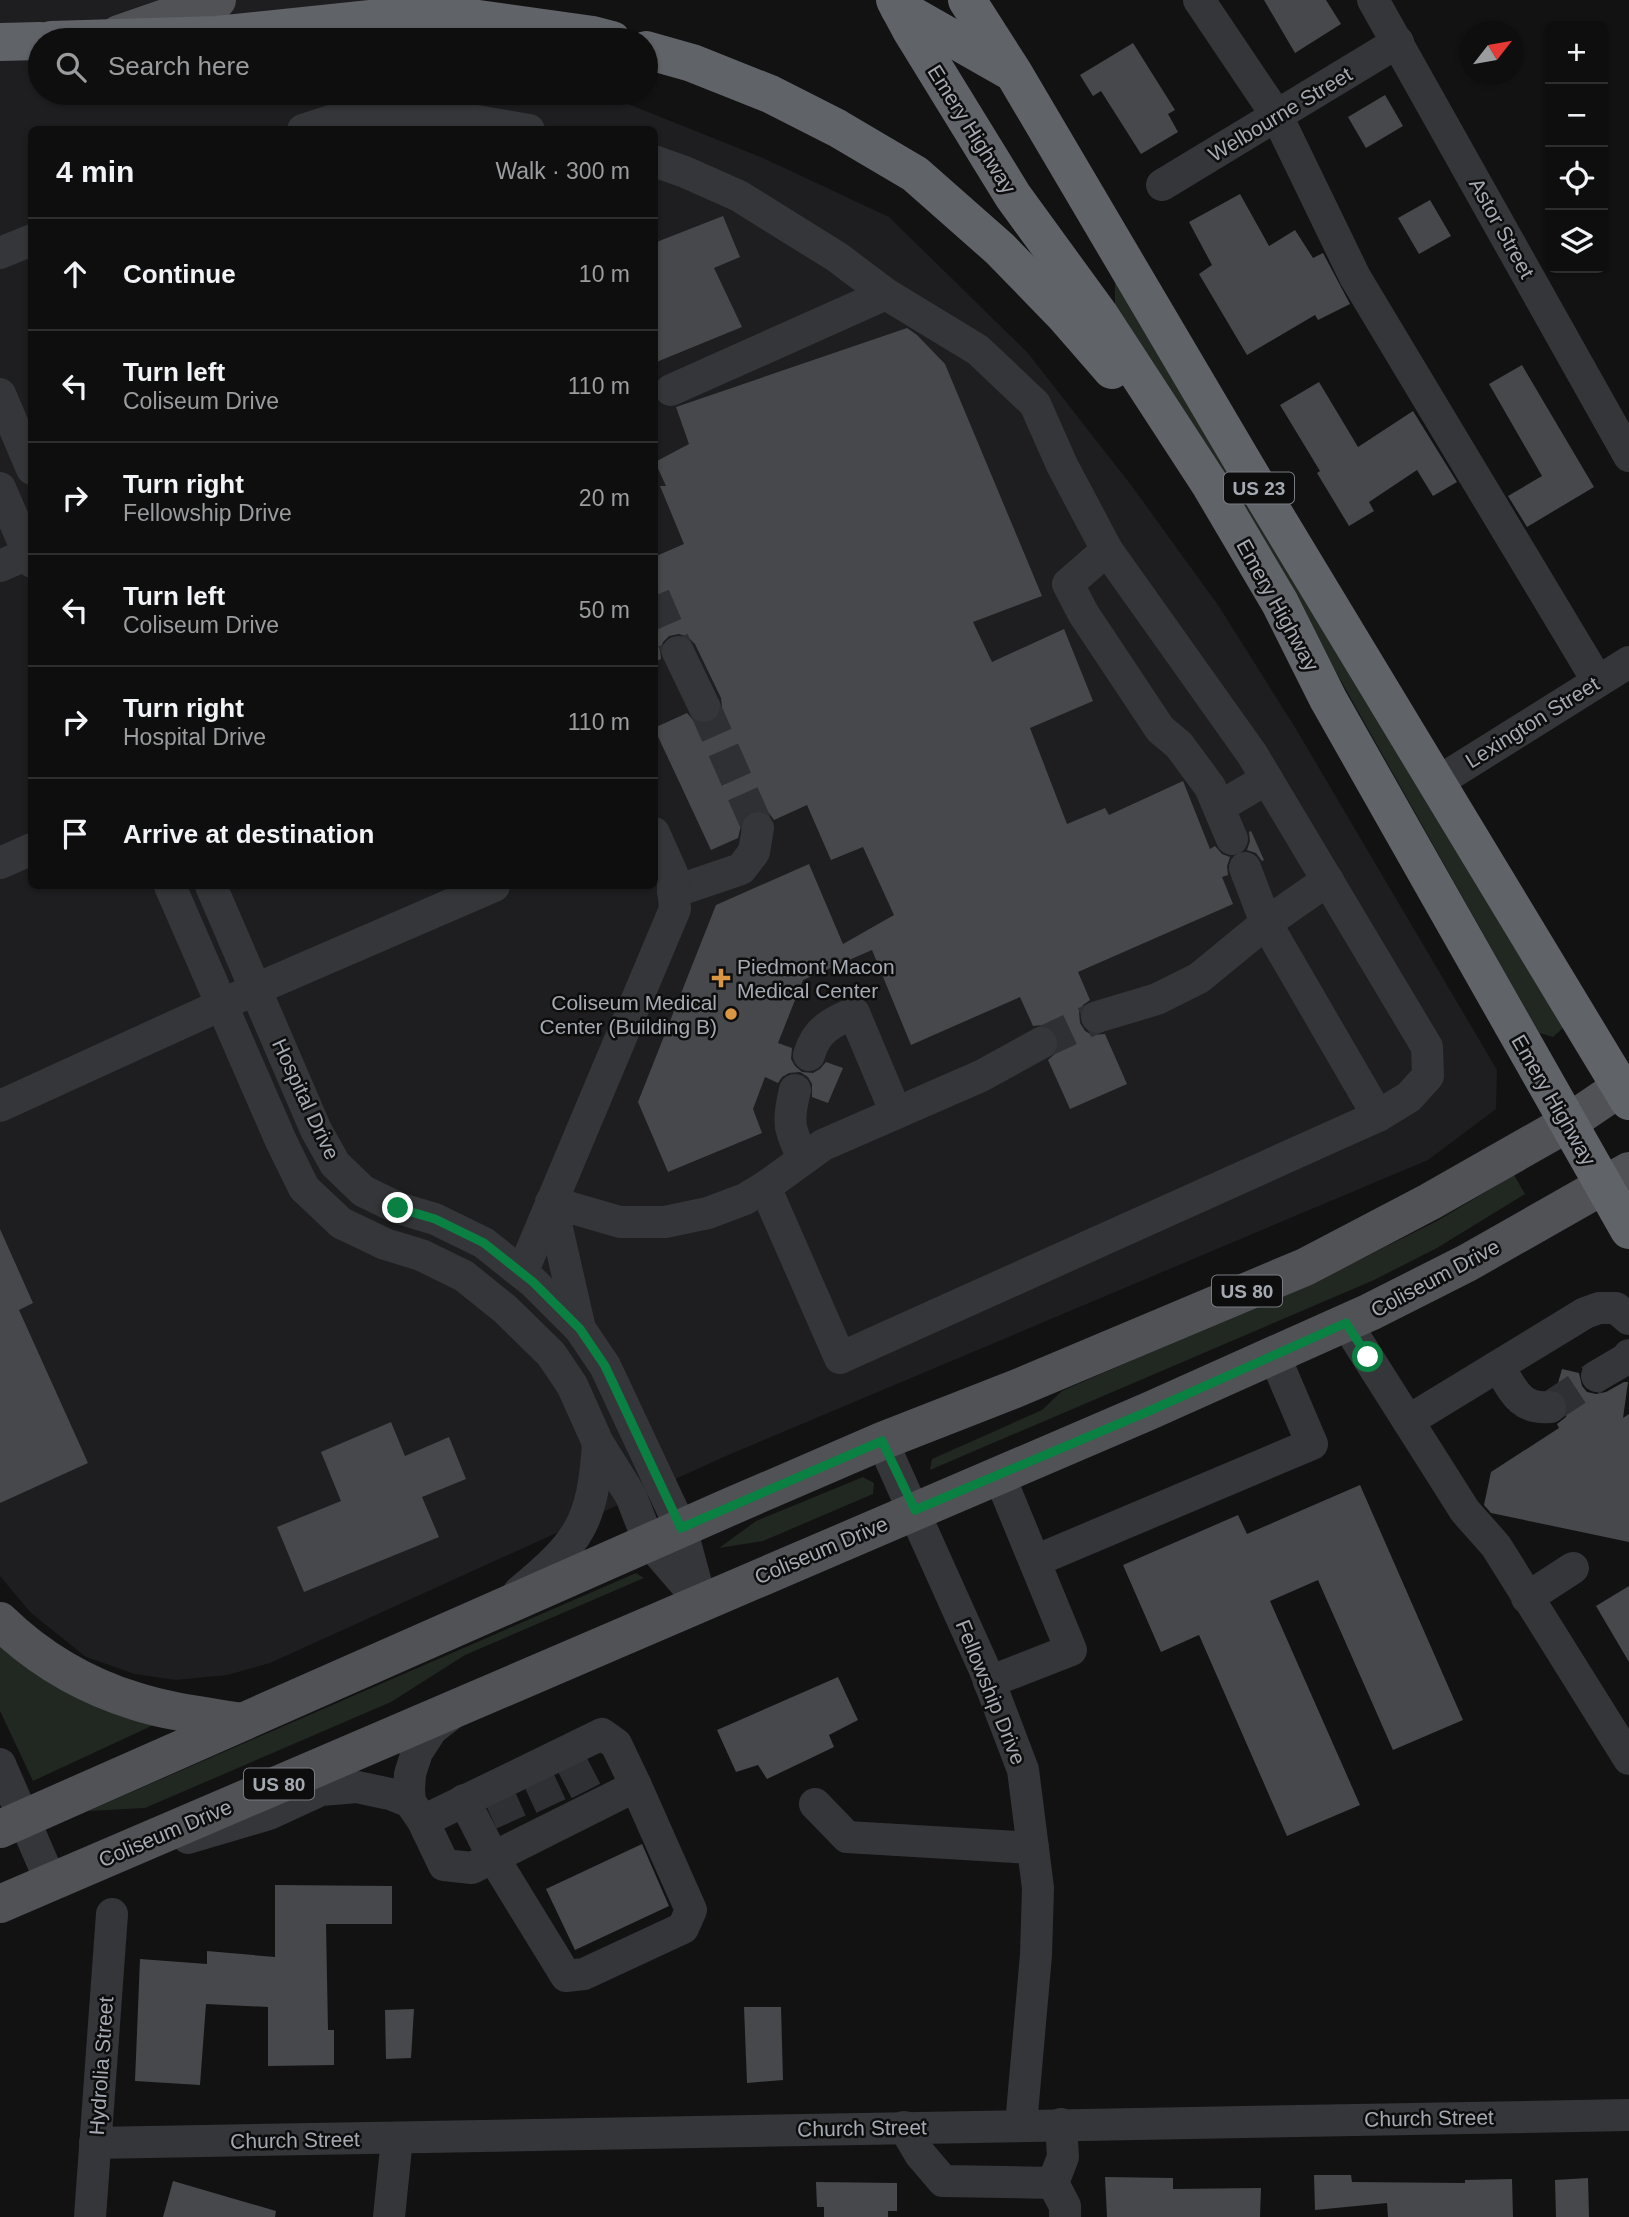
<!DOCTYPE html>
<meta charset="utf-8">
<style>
:root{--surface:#0e0e0e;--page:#1c1c1c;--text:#f1f3f6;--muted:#9b9c9e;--line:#2e2e2e}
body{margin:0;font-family:Helvetica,sans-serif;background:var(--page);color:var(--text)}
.controls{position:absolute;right:21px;top:21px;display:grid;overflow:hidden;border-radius:10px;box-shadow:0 2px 5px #0004}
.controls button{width:63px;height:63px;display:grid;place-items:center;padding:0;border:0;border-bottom:2px solid var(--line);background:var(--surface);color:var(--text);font:35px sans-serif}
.compass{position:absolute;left:1461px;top:21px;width:63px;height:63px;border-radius:50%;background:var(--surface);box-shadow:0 2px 5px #0004;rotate:59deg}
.stop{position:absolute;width:21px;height:21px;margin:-16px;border:5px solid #0b8043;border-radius:50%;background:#fff}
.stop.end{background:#0b8043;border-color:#fff;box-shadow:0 2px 7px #0008}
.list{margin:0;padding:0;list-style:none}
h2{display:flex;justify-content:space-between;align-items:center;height:91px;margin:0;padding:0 28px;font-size:30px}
h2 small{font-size:23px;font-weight:400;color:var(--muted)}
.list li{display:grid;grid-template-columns:46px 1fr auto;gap:21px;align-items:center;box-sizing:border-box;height:112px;padding:0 28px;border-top:2px solid var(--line)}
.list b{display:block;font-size:26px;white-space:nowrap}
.list p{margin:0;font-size:23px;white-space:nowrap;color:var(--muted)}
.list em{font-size:23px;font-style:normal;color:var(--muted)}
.icon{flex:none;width:38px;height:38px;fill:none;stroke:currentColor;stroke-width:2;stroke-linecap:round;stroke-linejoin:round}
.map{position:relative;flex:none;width:1629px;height:2217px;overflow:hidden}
.search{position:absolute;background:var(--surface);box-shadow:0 2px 5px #0004;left:28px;top:28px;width:630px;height:77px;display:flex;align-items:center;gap:18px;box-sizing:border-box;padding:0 24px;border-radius:38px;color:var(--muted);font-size:26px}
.panel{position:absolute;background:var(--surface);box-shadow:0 2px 5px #0004;left:28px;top:126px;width:630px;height:763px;border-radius:10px}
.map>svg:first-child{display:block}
.built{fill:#1e1e20;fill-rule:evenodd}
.green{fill:#212721}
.building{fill:#46484b}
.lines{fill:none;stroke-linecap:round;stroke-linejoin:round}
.minor-tunnel{stroke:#2f3033;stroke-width:32;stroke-dasharray:32 16;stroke-linecap:butt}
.minor{stroke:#353639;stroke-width:32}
.major{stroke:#505256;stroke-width:38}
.highway{stroke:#606368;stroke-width:38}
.route{stroke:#0b8043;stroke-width:9}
.poi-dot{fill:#d99744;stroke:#0d0d0e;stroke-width:2.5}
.labels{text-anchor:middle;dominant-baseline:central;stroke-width:5;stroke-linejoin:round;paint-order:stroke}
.shield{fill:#0d0d0e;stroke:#777b81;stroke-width:2}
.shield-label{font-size:19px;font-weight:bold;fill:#a5aab2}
.street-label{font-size:21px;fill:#a5aab2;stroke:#0d0d0e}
.poi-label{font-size:21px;fill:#a5aab2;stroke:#0d0d0e;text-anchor:start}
</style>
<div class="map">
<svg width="1629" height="2217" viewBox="0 0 1629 2217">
<rect width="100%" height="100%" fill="#121213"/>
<path class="built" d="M0 0H419L391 40H40V93H588L628 104 763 158 889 217 1027 352 1131 485 1218 605 1296 729 1497 1070 1496 1109 1428 1160 726 1456 270 1663 227 1675 176 1680 135 1674 86 1657 31 1613 0 1576ZM32 130H654V886H32Z"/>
<g class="green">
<polygon points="1115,279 1565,1026 1553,1037 1539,1033 1336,672 1115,312"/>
<polygon points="1514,1175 1525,1194 1437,1248 1374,1280 930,1470 932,1459 1042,1410 1062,1391 1347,1266 1437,1221"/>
<polygon points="863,1477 874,1483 873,1494 763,1541 719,1548 756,1521"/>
<polygon points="636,1573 644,1578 465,1655 391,1702 145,1808 88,1811"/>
<polygon points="0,1641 160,1722 33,1781 0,1711"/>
</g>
<g class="building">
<polygon points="1264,0 1326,0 1341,24 1295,53"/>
<polygon points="1133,43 1175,110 1168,114 1178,132 1141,154 1101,91 1093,96 1080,75"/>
<polygon points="1385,95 1403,126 1366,148 1348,117"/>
<polygon points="1240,194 1269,246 1295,230 1313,258 1323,253 1350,304 1318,320 1315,315 1247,355 1199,274 1212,265 1189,222"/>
<polygon points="1430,200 1451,236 1419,254 1398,218"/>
<polygon points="723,216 740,257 714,268 742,327 654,363 654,243"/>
<polygon points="907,328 917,335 945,364 1042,596 973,622 992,662 1064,629 1093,701 1030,728 1067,824 1105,808 1109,815 1183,781 1210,849 1215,846 1222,854 1230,857 1227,866 1228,875 1222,877 1233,904 1078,972 1090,1000 1083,1005 1079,1012 1080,1023 1085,1031 1092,1035 1105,1034 1127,1084 1070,1109 1048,1060 1057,1052 1059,1044 1057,1035 1050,1027 1042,1025 1033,1026 1020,997 911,1045 872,950 803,980 778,1043 792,1048 791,1059 795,1066 802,1072 813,1073 820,1069 826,1062 843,1068 828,1103 812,1097 812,1084 808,1077 800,1072 789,1073 782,1077 778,1083 765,1077 753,1109 762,1133 668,1172 638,1102 716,905 809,864 843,944 894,915 863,847 831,860 807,805 774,820 769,813 762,810 751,811 743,817 738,838 711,850 654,728 687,713 694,721 703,724 711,723 719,717 722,707 721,698 695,644 688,637 679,634 669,636 663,642 660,650 661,659 654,662 654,557 684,544 660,486 666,486 655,462 689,444 676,407"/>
<polygon points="1522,365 1594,487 1527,527 1508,496 1542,476 1489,384"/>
<polygon points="1319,382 1358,447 1413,411 1457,482 1433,496 1417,470 1369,502 1374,511 1349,526 1317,473 1320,471 1280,405"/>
<polygon points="1251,831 1264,860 1262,861 1256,853 1247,850 1250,841 1249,832"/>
<polygon points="0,1229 33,1303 19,1310 88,1463 0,1503"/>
<polygon points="1562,1369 1579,1373 1582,1386 1587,1392 1596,1394 1606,1392 1624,1382 1628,1382 1623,1418 1629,1414 1629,1542 1491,1513 1484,1505 1491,1472 1559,1428 1557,1424 1566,1417 1568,1408 1566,1398 1556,1390"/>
<polygon points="391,1422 405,1456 449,1437 466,1479 422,1497 439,1537 304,1592 277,1527 341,1501 321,1452"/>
<polygon points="1360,1485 1463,1720 1393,1750 1318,1580 1270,1601 1360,1805 1287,1836 1199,1635 1161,1652 1123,1565 1238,1515 1247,1534"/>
<polygon points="1629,1586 1629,1662 1596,1606"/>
<polygon points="838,1677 858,1720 829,1735 834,1747 767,1779 758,1765 736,1772 717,1730"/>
<polygon points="642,1844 669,1906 575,1950 546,1889"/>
<polygon points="275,1885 392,1886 392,1924 326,1924 328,2030 334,2030 334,2065 268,2066 268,2007 206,2004 200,2085 135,2081 140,1959 207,1964 207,1951 275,1957"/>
<polygon points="744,2007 781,2007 783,2080 747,2083"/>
<polygon points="414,2009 411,2058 386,2059 385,2010"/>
<polygon points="1314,2175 1351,2175 1352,2182 1465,2183 1465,2180 1512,2179 1513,2217 1388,2217 1387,2203 1315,2210"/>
<polygon points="1105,2177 1173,2178 1173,2189 1261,2188 1260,2217 1107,2217"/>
<polygon points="1588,2178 1589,2217 1556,2217 1555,2180"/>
<polygon points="173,2181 276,2211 275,2217 163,2217"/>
<polygon points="816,2182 897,2183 897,2211 888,2211 888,2217 824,2217 824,2207 817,2207"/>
</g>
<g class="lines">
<g class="minor-tunnel">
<polyline points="654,596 678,652"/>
<polyline points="704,706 758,828"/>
<polyline points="1041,1043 1097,1017"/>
<polyline points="1550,1407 1597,1376"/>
<polyline points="572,1764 586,1791"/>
<polyline points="538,1778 551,1806"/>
<polyline points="499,1795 511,1822"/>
</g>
<g class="minor">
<polyline points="1199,0 1277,116 1355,277 1597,680"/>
<polyline points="1373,0 1629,456"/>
<polyline points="303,130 349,115 459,118 529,130"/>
<polyline points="654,161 685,172 739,196 837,257 886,294 978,350 1035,404 1062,465 1107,550 1068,584 1083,613 1160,729 1179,745 1210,787 1232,839"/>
<polyline points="1162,185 1398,42"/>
<polyline points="0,253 32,240"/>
<polyline points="671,390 886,294"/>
<polyline points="0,394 32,469"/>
<polyline points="0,488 32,562"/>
<polyline points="0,566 28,554"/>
<polyline points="678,652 704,706"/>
<polyline points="1436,783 1629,662"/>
<polyline points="1219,807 1267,779"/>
<polyline points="0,863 32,849"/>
<polyline points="1328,880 1266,923 1378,1116"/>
<polyline points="170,886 281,1141 304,1188 341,1223 385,1244 421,1255 464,1276 505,1309 551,1354 572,1385 598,1443 631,1496 649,1542 701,1602"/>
<polyline points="211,886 316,1130 335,1164 363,1191 398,1208 435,1219 484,1243 533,1282 580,1329 605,1366 681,1528 699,1594"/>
<polyline points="673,892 741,869 754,852 758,828"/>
<polyline points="1097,1017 1157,999 1199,978 1266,923 1245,868"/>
<path d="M809 1055C816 1030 832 1022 854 1013L896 1113"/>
<path d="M795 1090C787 1122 789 1129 803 1158"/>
<polyline points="0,1106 256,989 494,886"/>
<polyline points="765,1187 840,1358 1378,1116 1409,1097 1428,1076 1427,1047 1252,754 1107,550"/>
<polyline points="522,1273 675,909 672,873 654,833"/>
<polyline points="1346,1323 1465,1511 1496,1546 1629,1759"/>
<polyline points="580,1329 551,1202 620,1222 665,1222 708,1213 745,1199 765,1187 823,1145 981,1076 1041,1043"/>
<path d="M1499 1367C1513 1390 1520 1410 1550 1407"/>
<polyline points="1597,1376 1626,1359 1629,1355"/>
<polyline points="1408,1421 1585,1313 1599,1308 1616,1308 1629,1319"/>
<polyline points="882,1441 985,1670 1023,1770 1038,1888 1036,1955 1021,2125"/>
<polyline points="1035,1561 1312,1444 1274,1355"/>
<path d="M519 1592C580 1542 593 1522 598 1443"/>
<polyline points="1527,1598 1573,1568"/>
<polyline points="989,1682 1071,1650 999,1475"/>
<polyline points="0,1764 51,1882"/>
<polyline points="464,1800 493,1857 566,1976 584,1974 683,1928 691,1910 636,1786"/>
<polyline points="815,1804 847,1837 1033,1848"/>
<polyline points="423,1821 602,1734 616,1744 636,1786 472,1868 444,1865 423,1821 410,1802 409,1790 410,1774 417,1752 432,1729 450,1715"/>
<polyline points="188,1838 269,1814 321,1790 357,1787 390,1794 410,1802"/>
<polyline points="904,2127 920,2154 943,2181 1053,2183 1063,2157 1061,2124"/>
<polyline points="95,2143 1629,2115"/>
<polyline points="1053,2183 1065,2206 1065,2217"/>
<polyline points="90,2217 112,1914"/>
<polyline points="389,2217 397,2138"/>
</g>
<g class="major">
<polyline points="119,34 217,0"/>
<path d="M0 1621C38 1658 84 1685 135 1701 169 1712 206 1716 242 1722"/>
<polyline points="0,1829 727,1508 882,1441 1015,1389 1305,1267 1429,1202 1568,1123 1621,1087"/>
<polyline points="0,1904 1149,1411 1370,1312 1467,1263 1629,1171"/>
</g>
<g class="highway">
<polyline points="895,0 911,30 1013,196 1101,317 1211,486 1280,603 1328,699 1629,1230"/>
<polyline points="967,0 1013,72 1247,469 1629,1101"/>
<polyline points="899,8 1008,70"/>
<polyline points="51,40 217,35 389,17 471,18 593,35 612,40"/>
<polyline points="0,42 40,41"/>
<polyline points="646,50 692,63 770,94 837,128 915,174 1000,249 1065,316 1112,370"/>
</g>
</g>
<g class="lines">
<polyline class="route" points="398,1208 435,1219 484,1243 533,1282 580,1329 605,1366 681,1528 882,1441 915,1510 1149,1411 1346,1323 1368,1357"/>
</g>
<g class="poi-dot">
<path d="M717.5 967.5h7v7h7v7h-7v7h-7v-7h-7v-7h7z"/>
<circle cx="731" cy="1014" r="7"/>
</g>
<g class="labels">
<g class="shield">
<rect x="1224" y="472.5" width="70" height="31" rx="5"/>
<rect x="1212" y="1275.5" width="70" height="31" rx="5"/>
<rect x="244" y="1768.5" width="70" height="31" rx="5"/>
</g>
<g class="shield-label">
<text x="1259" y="488">US 23</text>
<text x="1247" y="1291">US 80</text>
<text x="279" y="1784">US 80</text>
</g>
<g class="street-label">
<text transform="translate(1280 114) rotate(-31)">Welbourne Street</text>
<text transform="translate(972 129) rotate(58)">Emery Highway</text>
<text transform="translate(1502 228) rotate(61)">Astor Street</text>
<text transform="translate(1278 605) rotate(61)">Emery Highway</text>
<text transform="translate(1532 722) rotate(-32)">Lexington Street</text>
<text transform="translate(306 1099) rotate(65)">Hospital Drive</text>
<text transform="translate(1554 1100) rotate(60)">Emery Highway</text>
<text transform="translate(1435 1278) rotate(-28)">Coliseum Drive</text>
<text transform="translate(821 1550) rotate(-23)">Coliseum Drive</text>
<text transform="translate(991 1692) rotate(68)">Fellowship Drive</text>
<text transform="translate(165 1833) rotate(-23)">Coliseum Drive</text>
<text transform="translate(101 2066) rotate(-86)">Hydrolia Street</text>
<text transform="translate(1429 2118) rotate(-1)">Church Street</text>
<text transform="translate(862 2128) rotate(-1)">Church Street</text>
<text transform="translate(295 2140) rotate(-1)">Church Street</text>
</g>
<g class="poi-label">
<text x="737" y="966">Piedmont Macon<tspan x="737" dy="24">Medical Center</tspan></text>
<text x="717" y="1002" text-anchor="end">Coliseum Medical<tspan x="717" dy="24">Center (Building B)</tspan></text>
</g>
</g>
</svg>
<div class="controls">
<button>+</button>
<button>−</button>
<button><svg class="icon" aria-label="locate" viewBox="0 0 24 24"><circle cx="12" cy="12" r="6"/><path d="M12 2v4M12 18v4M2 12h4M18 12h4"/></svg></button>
<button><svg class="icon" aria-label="layers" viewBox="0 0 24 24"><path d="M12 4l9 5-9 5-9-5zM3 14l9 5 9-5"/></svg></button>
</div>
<svg class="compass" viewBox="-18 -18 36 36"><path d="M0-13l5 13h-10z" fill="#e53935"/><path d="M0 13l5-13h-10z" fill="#9b9c9e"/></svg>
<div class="stop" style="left:1368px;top:1357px"></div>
<div class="stop end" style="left:398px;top:1208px"></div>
<div class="search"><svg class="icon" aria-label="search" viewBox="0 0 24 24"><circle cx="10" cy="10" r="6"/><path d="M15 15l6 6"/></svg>Search here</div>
<section class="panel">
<h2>4 min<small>Walk · 300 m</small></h2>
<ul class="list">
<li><svg class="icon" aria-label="ahead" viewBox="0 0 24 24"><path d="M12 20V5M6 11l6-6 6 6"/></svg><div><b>Continue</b></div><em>10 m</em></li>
<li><svg class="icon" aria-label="left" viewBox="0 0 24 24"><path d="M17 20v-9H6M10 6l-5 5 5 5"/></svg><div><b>Turn left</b><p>Coliseum Drive</p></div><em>110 m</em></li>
<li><svg class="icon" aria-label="right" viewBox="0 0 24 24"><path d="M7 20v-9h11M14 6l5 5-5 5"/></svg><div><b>Turn right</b><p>Fellowship Drive</p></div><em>20 m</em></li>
<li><svg class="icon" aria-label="left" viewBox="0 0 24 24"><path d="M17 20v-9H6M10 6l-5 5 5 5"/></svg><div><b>Turn left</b><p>Coliseum Drive</p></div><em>50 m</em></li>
<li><svg class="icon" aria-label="right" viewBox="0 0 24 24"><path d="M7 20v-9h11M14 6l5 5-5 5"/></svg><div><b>Turn right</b><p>Hospital Drive</p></div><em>110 m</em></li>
<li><svg class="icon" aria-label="arrive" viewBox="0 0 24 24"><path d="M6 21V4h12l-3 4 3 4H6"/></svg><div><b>Arrive at destination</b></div></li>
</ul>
</section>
</div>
